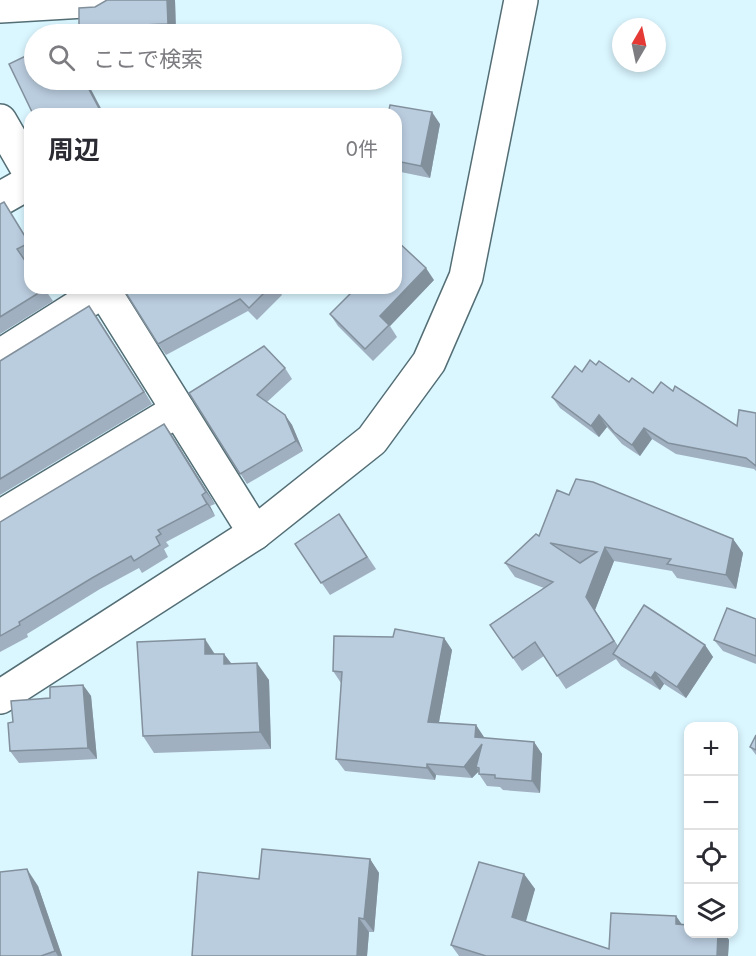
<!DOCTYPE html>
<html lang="ja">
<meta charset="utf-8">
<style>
:root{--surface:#fff;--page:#f2f2f3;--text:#2b2b33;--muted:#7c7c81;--line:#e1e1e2}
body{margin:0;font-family:Inter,"Noto Sans JP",sans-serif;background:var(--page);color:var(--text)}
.controls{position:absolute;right:18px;bottom:18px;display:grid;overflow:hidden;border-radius:12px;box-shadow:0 3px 9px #0003}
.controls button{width:54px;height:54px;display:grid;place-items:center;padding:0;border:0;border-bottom:2px solid var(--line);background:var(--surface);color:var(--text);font:30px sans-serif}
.compass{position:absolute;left:612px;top:18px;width:54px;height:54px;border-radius:50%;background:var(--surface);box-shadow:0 3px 9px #0003;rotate:9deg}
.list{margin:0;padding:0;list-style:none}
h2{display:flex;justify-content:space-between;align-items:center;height:78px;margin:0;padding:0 24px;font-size:26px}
h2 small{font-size:20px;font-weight:400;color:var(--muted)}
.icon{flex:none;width:33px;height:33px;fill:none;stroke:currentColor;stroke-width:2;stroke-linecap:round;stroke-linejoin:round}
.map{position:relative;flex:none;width:756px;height:956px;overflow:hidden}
.search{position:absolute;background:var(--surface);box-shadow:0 3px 9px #0003;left:24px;top:24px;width:378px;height:66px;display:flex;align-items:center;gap:15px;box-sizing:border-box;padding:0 21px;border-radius:33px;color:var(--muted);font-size:22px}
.panel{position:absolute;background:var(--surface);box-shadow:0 3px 9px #0003;left:24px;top:108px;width:378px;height:186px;border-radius:18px}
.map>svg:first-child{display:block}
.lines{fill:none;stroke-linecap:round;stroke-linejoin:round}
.minor-casing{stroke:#546e75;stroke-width:36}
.minor{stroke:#fff;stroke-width:33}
.wall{fill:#a0b0c0}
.shaded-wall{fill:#82909c}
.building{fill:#bacddf;stroke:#82909c;stroke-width:1.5;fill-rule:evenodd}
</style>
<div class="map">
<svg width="756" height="956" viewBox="0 0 756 956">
<rect width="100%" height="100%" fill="#daf6ff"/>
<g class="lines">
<g class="minor-casing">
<g id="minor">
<polyline points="0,6 101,0"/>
<polyline points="0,121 30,173"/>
<polyline points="0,199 30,182"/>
<polyline points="102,288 255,533"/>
<polyline points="0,356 103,291"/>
<polyline points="0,517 178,410"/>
<polyline points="0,697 255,533 372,440 429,362 466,277 521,0"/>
</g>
</g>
<use href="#minor" class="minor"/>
</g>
<g class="wall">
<polygon points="175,0 176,34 81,34 79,32 95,7"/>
<polygon points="396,114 440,124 430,178 396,171"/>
<polygon points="4,202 30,243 30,258 25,261 53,301 0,334 0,204"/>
<polygon points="434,280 390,326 397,337 373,361 338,326 330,314"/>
<polygon points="136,288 277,288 282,295 257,320 248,311 166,355 158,344"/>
<polygon points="97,317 152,404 0,495 0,361"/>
<polygon points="596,365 629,382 653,393 673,391 737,426 756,413 756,471 754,469 676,454 652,439 640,456 622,444 607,427 599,437 560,408 552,397 582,372"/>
<polygon points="285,368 292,379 267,402 285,415 292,425 303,451 247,484 189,393"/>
<polygon points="164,424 215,504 210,506 215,516 166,542 169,546 164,549 168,557 142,573 139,568 100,589 27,634 28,637 0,652 0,522"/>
<polygon points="569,495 733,539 743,553 736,589 677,578 672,571 614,561 595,610 618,646 705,645 713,657 686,698 664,684 660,690 621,666 616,659 566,689 544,656 522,671 490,625 544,588 515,577 505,563 539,536"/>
<polygon points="339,514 376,569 330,595 295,544"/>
<polygon points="756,619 756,664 723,651 714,640"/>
<polygon points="444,638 452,650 439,722 476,725 484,738 534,742 542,754 540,793 503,790 500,787 487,786 479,774 479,771 472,778 436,775 435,780 345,771 336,759 341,683 333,671"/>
<polygon points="215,654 224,654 231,663 269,680 271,749 154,753 143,736"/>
<polygon points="83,685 91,696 97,759 19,763 10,751 13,722 50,698"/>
<polygon points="756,735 756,755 750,747"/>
<polygon points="370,859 379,873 374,932 369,932 367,956 192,956 259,879"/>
<polygon points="524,874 535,889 525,922 609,949 676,916 688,933 724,933 729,940 728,956 459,956 451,945"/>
<polygon points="38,886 62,956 0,956"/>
</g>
<g class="shaded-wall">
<polygon points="167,0 175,0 176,34 168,24"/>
<polygon points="142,25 149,34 146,34 143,30"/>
<polygon points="84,80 86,80 104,114 102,114"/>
<polygon points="432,112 440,124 430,178 421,166"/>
<polygon points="426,268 434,280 390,326 380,316"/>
<polygon points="89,306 97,317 152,404 144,392"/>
<polygon points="285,415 292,425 303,451 296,441"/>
<polygon points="599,415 607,427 599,437 591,426"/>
<polygon points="164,424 172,435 215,504 206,492"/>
<polygon points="644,428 652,439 640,456 632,445"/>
<polygon points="202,495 210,506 215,516 207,504"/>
<polygon points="733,539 743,553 736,589 726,575"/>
<polygon points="605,547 614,561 595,610 623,655 586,597"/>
<polygon points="444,638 452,650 437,733 428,722"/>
<polygon points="205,639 216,656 205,654"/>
<polygon points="705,645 713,657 686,698 677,687"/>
<polygon points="224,654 236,670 224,664"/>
<polygon points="257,663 269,680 271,749 260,732"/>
<polygon points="655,672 664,684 660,690 651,678"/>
<polygon points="83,685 91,696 97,759 88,748"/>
<polygon points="476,725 484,737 484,745 479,768 476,767 479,771 472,778 464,767 475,737"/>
<polygon points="534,742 542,754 540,793 532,781"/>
<polygon points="427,764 436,775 435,780 427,768"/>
<polygon points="370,859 379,873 374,932 364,919"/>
<polygon points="27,869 38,886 62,956 58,956 55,951"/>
<polygon points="524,874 535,889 523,932 512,917"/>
<polygon points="676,916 686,931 676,924"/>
<polygon points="359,918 369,932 367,956 357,956"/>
<polygon points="718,933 724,933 729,940 728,956 717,956"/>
</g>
<g class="building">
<polygon points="107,0 167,0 168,24 142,25 143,30 79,32 79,8 95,7"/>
<polygon points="34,52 34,80 84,80 102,114 33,114 9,64"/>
<polygon points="390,105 432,112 421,166 396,161 396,114 388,114"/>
<polygon points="205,109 209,114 199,114"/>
<polygon points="30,128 30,139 26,131"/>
<polygon points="4,202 29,243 17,249 30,268 30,288 44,288 45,289 0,317 0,204"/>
<polygon points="396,240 426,268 380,316 389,325 365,349 330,314 356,288 396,288"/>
<polygon points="136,288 269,288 249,308 240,299 158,344 126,293"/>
<polygon points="89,306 144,392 0,479 0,361"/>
<polygon points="264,346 285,368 257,395 285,415 296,441 240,474 189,393"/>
<polygon points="590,360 596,365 599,361 629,382 632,378 653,393 661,382 673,391 675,386 737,426 739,410 756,413 756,466 746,458 668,443 644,428 632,445 614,432 599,415 591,426 552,397 575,366 582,372"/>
<polygon points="164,424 206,492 202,495 207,504 158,530 161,534 156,537 160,545 134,561 131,556 92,578 19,622 20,625 0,636 0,522"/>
<path d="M576 479 593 482 733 539 726 575 667 564 671 559 605 547 586 597 614 641 557 676 535 642 513 658 490 625 553 582 505 563 536 534 539 536 557 490 569 495ZM550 543 597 552 580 563Z"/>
<polygon points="339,514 367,557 321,583 295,544"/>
<polygon points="644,605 705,645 677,687 655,672 651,678 613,654"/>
<polygon points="727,608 756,619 756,656 714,640"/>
<polygon points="395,629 444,638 428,722 476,725 475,737 534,742 532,781 495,778 495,775 479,774 479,768 476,767 482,744 464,767 427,764 427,768 336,759 342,672 333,671 334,636 393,637"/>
<polygon points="205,639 205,654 224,654 224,664 257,663 260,732 143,736 137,642"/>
<polygon points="83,685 88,748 10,751 8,723 13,722 11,701 50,698 50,687"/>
<polygon points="756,735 756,750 750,747"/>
<polygon points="262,849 370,859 364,919 359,918 357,956 192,956 198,872 259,879"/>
<polygon points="479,862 524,874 512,917 609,949 611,913 676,916 676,924 688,925 688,933 718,933 717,956 486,956 451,945"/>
<polygon points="27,869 55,951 41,956 0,956 0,872"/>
</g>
</svg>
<div class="controls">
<button>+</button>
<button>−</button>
<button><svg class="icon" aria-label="locate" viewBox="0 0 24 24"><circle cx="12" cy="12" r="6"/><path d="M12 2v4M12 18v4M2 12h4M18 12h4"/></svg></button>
<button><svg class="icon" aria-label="layers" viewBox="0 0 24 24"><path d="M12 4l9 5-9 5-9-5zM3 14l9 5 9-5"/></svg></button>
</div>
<svg class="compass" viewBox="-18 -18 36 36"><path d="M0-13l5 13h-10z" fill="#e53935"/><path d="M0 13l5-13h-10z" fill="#7c7c81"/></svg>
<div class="search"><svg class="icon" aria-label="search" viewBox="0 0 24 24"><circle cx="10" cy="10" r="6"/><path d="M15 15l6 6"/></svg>ここで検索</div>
<section class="panel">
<h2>周辺<small>0件</small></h2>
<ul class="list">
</ul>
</section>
</div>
